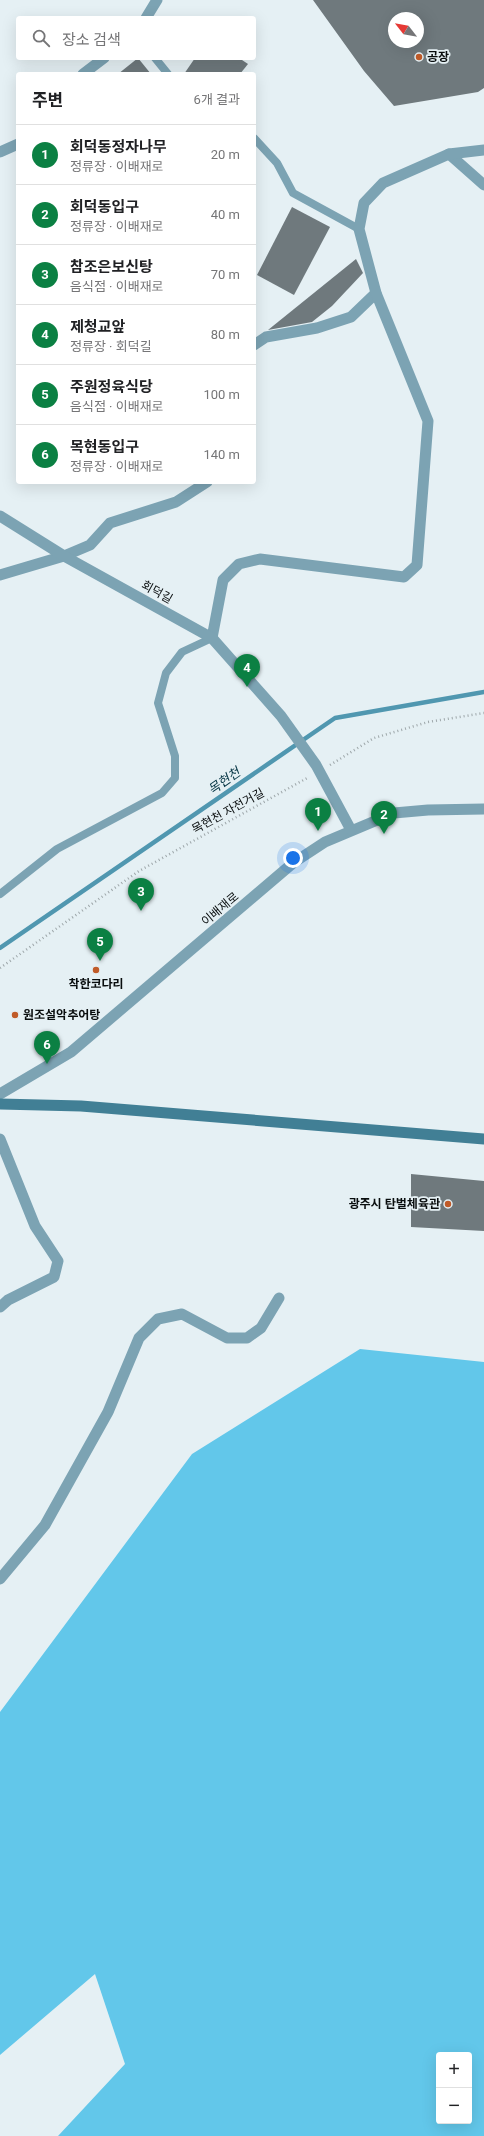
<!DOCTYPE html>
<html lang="ko">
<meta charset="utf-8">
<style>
:root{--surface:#fff;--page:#f6f6f6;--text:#202124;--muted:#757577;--line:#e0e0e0;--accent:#0b8043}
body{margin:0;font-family:Roboto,"Noto Sans KR",sans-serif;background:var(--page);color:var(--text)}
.controls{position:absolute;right:12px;bottom:12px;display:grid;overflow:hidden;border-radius:4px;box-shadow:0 4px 16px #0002}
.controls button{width:36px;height:36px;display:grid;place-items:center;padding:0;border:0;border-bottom:1px solid var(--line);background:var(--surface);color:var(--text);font:20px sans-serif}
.compass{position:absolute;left:388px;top:12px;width:36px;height:36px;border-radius:50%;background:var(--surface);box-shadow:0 4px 16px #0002;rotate:301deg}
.you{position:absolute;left:293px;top:858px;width:14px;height:14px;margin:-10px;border:3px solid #fff;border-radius:50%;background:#1a73e8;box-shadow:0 0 0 6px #1a73e833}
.badge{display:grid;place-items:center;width:26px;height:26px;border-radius:50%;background:var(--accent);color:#fff;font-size:13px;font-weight:700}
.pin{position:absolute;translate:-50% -33px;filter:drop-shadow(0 1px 2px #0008)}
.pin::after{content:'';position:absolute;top:21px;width:14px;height:12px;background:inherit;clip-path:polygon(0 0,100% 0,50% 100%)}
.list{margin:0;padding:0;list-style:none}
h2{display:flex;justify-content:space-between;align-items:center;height:52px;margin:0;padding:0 16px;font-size:17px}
h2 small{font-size:13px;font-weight:400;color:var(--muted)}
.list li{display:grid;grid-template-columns:26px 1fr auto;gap:12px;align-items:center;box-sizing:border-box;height:60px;padding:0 16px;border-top:1px solid var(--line)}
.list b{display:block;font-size:15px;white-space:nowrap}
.list p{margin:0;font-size:13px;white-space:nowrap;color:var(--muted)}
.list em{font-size:13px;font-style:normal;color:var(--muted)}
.icon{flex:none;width:22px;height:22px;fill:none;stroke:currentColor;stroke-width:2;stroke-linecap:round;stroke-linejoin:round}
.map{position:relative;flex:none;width:484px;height:2136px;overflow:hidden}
.search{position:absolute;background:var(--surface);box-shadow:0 4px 16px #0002;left:16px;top:16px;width:240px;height:44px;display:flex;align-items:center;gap:10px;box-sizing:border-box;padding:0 14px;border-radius:4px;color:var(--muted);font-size:15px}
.panel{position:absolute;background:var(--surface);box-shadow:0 4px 16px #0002;left:16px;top:72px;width:240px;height:412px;border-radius:4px}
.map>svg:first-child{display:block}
.forest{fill:#62c7ea;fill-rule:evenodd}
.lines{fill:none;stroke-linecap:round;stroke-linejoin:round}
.stream{stroke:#5097b0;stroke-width:4.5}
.building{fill:#6f797d;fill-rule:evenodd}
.path{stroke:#9ea7aa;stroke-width:2.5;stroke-dasharray:1 3;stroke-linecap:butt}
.service{stroke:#7ca3b3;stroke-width:8}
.minor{stroke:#7ca3b3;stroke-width:11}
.tertiary{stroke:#7ca3b3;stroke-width:11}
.secondary{stroke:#417f95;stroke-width:11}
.poi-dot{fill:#c05b29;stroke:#e5f0f4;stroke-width:1.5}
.labels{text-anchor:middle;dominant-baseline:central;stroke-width:3.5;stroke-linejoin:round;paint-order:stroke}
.poi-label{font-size:12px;font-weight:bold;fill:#090d0e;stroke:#e5f0f4;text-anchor:start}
.street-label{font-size:12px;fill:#090d0e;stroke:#e5f0f4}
.water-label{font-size:13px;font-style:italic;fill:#043443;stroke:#e5f0f4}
</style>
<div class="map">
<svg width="484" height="2136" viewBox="0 0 484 2136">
<rect width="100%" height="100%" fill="#e5f0f4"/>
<path class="forest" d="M360 1349 484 1362V2136H58L125 2064 95 1974 0 2055V1712L192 1454ZM439 2055H469V2121H439Z"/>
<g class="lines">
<polyline class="stream" points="0,948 335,718 484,692"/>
</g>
<g class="building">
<path d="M313 0H484V88L478 92 394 106 364 71ZM394 18H418V42H394Z"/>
<polygon points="138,58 151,74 118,74"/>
<polygon points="195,58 239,58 248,64 240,74 184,74"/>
<polygon points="292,207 330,227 294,295 257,275"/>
<polygon points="356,259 363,273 332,306 312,322 268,330"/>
<polygon points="411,1174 484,1181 484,1231 411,1227"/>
</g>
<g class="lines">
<g class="path">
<polyline points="330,765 374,738 428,722 484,713"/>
<polyline points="0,968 139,871 309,777"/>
</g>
<g class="service">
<polyline points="155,58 168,74"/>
<polyline points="254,138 277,163 293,193 359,229"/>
<polyline points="0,894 57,849 162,793 175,778 175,756 158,703 166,673 182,652 212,638"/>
</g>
<g class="minor">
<polyline points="146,18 157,0"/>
<polyline points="83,74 104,58"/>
<polyline points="0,152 18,144"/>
<polyline points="449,154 484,185"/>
<polyline points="254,345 266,337 317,328 351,317 376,293"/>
<polyline points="0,575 64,556 90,545 110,523 176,502 207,482"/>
<polyline points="212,638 223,580 239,564 260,559 404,577 417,565 428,421 376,293 359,229 364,203 383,183 449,154 484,150"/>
<polyline points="0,1094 71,1052 293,863 325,842 394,813 428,810 484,809"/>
<polyline points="0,1139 35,1226 58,1261 54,1277 8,1300 0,1307"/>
<polyline points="0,1579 45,1525 108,1412 139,1338 158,1319 182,1314 227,1338 247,1338 261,1328 279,1298"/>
</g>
<polyline class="tertiary" points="0,516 64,556 212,638 281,716 316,765 351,830"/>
<polyline class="secondary" points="0,1104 81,1106 484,1139"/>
</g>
<g class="poi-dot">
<circle cx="419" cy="57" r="4"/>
<circle cx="96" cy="970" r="4"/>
<circle cx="15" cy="1015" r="4"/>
<circle cx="448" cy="1204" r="4"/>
</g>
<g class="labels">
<g class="poi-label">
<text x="427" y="57">공장</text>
<text x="96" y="984" text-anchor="middle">착한코다리</text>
<text x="23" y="1015">원조설악추어탕</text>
<text x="440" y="1204" text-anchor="end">광주시 탄벌체육관</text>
</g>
<g class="street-label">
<text transform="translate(157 592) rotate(29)">회덕길</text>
<text transform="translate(228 811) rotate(-29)">목현천 자전거길</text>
<text transform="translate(220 909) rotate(-40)">이배재로</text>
</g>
<g class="water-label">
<text transform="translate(224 781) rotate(-35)">목현천</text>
</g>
</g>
</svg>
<div class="controls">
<button>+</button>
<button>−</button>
</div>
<svg class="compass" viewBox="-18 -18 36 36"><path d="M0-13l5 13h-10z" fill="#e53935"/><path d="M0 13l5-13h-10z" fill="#757577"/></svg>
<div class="you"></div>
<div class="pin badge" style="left:318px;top:831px">1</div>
<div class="pin badge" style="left:384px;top:834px">2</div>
<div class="pin badge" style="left:141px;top:911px">3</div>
<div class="pin badge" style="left:247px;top:687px">4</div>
<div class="pin badge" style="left:100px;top:961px">5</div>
<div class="pin badge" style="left:47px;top:1064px">6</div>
<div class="search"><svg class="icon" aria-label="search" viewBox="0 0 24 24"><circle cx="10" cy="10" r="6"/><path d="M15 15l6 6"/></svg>장소 검색</div>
<section class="panel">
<h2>주변<small>6개 결과</small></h2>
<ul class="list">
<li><span class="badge">1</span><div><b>회덕동정자나무</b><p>정류장 · 이배재로</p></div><em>20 m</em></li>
<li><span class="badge">2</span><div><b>회덕동입구</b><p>정류장 · 이배재로</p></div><em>40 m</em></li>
<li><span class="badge">3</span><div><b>참조은보신탕</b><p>음식점 · 이배재로</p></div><em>70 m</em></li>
<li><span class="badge">4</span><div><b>제청교앞</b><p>정류장 · 회덕길</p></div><em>80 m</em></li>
<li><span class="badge">5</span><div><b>주원정육식당</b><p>음식점 · 이배재로</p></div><em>100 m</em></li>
<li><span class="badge">6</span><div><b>목현동입구</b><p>정류장 · 이배재로</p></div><em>140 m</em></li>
</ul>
</section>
</div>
